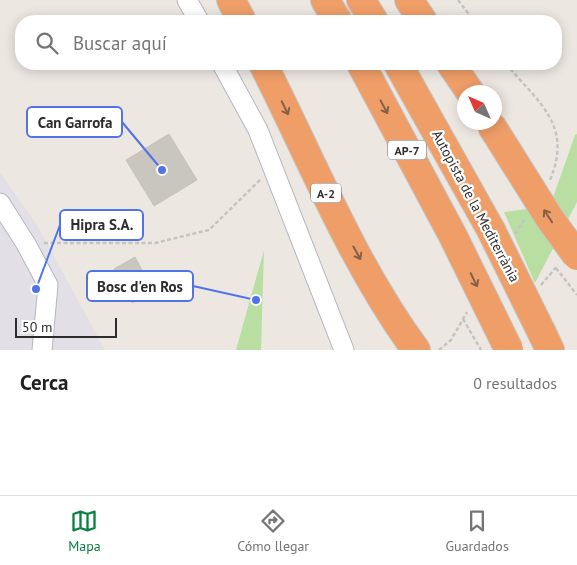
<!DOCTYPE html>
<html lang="es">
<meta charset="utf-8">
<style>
:root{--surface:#fff;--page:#f2f2f2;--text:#202124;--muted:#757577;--line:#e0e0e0;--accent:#0b8043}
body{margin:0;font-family:"PT Sans",sans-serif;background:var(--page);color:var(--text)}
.compass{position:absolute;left:457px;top:85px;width:45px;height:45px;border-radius:50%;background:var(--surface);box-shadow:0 2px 12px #0003;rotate:315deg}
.scale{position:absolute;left:15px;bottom:12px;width:102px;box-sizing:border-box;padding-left:5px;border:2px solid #2d2d2d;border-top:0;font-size:14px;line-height:18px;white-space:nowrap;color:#2d2d2d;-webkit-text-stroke:4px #fff;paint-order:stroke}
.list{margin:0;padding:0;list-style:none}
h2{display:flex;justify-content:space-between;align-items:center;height:65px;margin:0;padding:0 20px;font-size:21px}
h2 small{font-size:16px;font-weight:400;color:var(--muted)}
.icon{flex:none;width:28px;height:28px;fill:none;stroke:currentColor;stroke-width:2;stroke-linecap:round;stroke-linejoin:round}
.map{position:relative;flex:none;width:577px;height:350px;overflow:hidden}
.search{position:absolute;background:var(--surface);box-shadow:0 2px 12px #0003;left:15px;right:15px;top:15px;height:55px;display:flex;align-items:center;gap:12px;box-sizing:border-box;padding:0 18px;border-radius:20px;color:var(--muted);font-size:19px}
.sheet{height:145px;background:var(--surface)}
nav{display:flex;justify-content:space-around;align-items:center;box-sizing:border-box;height:70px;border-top:1px solid var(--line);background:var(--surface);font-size:14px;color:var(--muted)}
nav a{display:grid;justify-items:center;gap:2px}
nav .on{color:var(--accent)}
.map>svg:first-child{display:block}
.industrial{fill:#e2e0e6}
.green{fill:#b9dea2}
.building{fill:#c9c5bf;stroke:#c8c3ba}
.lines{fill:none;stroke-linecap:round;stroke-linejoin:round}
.minor-casing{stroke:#b4b7bf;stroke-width:21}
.highway-casing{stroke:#c4c4c4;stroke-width:30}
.path{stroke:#c4c4c4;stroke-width:2.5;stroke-dasharray:4 2.5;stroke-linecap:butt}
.minor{stroke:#fff;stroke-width:19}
.highway{stroke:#f09e68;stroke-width:28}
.highway-bridge-casing{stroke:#c4c4c4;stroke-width:30;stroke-linecap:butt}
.highway-bridge{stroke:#f09e68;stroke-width:28}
.oneway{stroke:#856048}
.labels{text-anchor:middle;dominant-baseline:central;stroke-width:4.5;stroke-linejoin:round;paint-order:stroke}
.shield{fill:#fff;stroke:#6c6c6c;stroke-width:1}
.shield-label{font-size:12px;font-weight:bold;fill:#2d2d2d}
.street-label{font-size:14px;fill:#2d2d2d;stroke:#fff}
.leader{fill:none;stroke:#5073ea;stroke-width:2}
.callout-dot{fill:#5073ea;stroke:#fff;stroke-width:2}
.callout{fill:#fff;stroke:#5073ea;stroke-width:2}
.callout-label{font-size:15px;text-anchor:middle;font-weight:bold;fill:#2d2d2d}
</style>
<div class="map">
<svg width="577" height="350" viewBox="0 0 577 350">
<rect width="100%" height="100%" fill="#ede7e1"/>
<polygon class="industrial" points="0,172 38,227 105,350 0,350"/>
<g class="green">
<polygon points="577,134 577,202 535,283 504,212 550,206 575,135"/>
<polygon points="264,250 261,350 236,350"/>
</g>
<g class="building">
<polygon points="169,134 197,180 154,206 126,160"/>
<polygon points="135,257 154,292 132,303 114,269"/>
</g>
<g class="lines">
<g class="minor-casing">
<g id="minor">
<polyline points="187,0 199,21"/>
<polyline points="222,64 258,130 344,350"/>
<polyline points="0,203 26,244 48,285 42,350"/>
</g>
</g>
<g class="highway-casing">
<g id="highway">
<polyline points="231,0 242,21"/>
<polyline points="325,0 338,21"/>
<polyline points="361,0 374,21"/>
<polyline points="409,0 423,21"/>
<path d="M263 64C312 160 352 263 416 350"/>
<polyline points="361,64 453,236"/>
<polyline points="398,64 491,230"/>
<polyline points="451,64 470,92"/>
<polyline points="542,333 550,350"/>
</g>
</g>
<g class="path">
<polyline points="458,0 474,21"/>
<path d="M506 64C539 103 573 125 550 180"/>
<polyline points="515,234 525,218"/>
<polyline points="44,243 155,243 209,230 261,179"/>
<polyline points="556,268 577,295"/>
<polyline points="541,285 558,265"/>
<polyline points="463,319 481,350"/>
<polyline points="439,350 451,340 467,312"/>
</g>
<use href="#minor" class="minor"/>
<use href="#highway" class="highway"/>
<g class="highway-bridge-casing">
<g id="highway-bridge">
<polyline points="491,125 550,219 577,256"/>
<polyline points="491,230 542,333"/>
<polyline points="453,236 509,350"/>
</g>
</g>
<use href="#highway-bridge" class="highway-bridge"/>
</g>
<defs><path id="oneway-shaft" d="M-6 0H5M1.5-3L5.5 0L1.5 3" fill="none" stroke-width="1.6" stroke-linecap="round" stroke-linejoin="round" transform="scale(1.25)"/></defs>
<g class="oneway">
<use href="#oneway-shaft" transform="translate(384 107) rotate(62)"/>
<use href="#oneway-shaft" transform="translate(285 108) rotate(64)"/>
<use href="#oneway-shaft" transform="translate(548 216) rotate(-123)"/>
<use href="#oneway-shaft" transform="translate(357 253) rotate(61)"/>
<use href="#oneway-shaft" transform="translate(474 280) rotate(64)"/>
</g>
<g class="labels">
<g class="shield">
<rect x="388" y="140.5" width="38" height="19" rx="4"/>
<rect x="311" y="183.5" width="30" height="19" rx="4"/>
</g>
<g class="shield-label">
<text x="407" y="150">AP-7</text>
<text x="326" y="193">A-2</text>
</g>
<g class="street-label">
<text transform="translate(476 206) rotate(62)">Autopista de la Mediterrània</text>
</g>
</g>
<path class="leader" d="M162 170L122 122M36 289L60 225M256 300L193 286"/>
<g class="callout-dot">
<circle cx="162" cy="170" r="5"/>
<circle cx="36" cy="289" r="5"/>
<circle cx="256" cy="300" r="5"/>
</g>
<g class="callout">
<rect x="27" y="107" width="95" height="30" rx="5"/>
<rect x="60" y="210" width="83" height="30" rx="5"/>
<rect x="87" y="271" width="106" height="30" rx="5"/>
</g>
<g class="callout-label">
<text x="75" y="128">Can Garrofa</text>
<text x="102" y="230">Hipra S.A.</text>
<text x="140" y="292">Bosc d'en Ros</text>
</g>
</svg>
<svg class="compass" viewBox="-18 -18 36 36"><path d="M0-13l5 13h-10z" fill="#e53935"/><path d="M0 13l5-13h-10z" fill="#757577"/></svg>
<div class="scale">50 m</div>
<div class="search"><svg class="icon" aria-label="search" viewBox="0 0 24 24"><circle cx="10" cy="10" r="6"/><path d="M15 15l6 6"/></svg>Buscar aquí</div>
</div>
<section class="sheet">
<h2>Cerca<small>0 resultados</small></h2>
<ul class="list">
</ul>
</section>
<nav>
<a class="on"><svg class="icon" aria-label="map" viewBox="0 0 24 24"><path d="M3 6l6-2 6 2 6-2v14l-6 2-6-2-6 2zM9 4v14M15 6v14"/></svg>Mapa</a>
<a><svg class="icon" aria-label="directions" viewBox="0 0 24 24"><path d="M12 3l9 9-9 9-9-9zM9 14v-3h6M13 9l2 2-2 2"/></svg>Cómo llegar</a>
<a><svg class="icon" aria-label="saved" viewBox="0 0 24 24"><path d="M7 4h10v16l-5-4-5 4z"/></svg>Guardados</a>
</nav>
